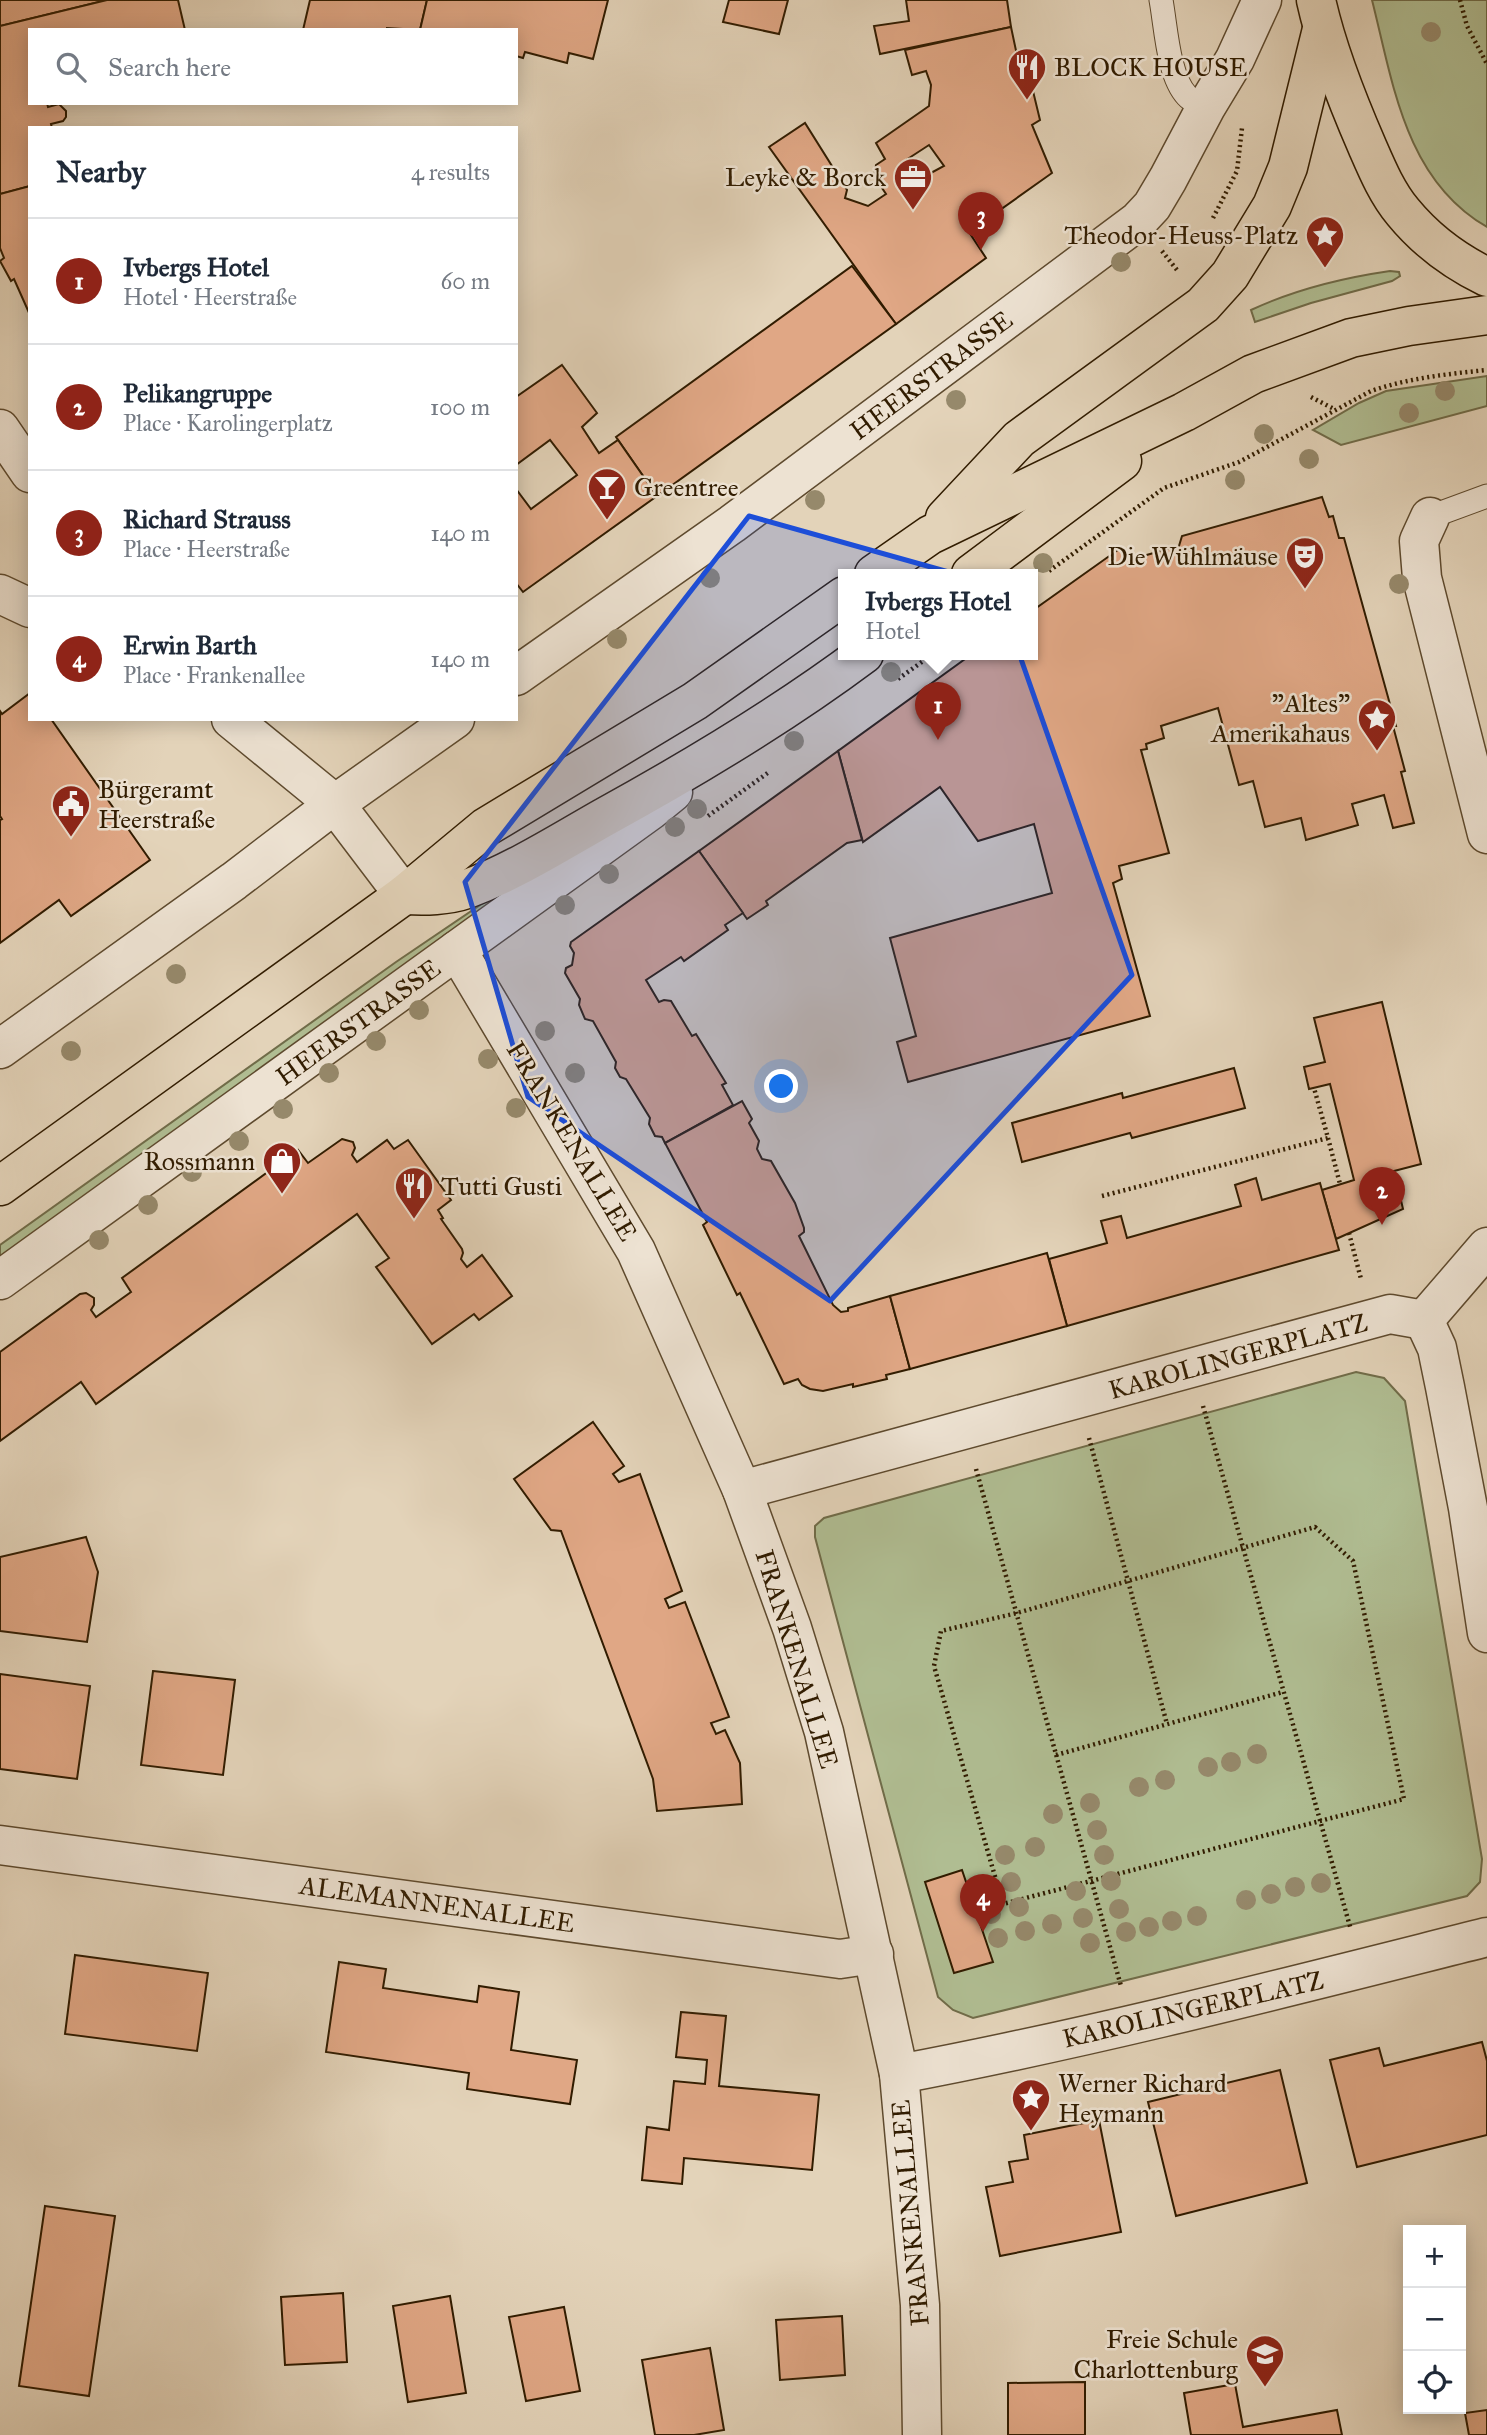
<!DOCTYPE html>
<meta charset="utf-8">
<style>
:root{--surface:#fff;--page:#f6f6f7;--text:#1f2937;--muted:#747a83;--line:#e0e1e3;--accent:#8f2418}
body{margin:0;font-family:"IM FELL Great Primer",serif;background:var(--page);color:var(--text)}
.controls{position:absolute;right:21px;bottom:21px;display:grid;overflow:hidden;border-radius:0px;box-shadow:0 4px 18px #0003}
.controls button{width:63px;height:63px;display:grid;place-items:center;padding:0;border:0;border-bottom:2px solid var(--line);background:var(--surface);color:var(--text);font:35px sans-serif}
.you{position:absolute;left:782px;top:1087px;width:24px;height:24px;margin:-18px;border:5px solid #fff;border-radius:50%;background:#1a73e8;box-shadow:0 0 0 10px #1a73e833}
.badge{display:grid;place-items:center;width:46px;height:46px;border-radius:50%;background:var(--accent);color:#fff;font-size:23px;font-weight:700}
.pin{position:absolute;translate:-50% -58px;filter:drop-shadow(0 2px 4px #0008)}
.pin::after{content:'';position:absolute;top:37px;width:24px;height:21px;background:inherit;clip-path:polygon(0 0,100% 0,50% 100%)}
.popup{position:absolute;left:838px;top:569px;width:200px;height:91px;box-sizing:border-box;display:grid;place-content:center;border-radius:0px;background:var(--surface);filter:drop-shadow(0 2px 5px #0005);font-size:23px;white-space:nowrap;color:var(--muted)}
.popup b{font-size:26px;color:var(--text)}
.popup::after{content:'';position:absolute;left:50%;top:100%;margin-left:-14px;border:14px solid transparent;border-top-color:var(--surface)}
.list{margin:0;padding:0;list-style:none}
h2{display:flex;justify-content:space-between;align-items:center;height:91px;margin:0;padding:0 28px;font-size:30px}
h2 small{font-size:23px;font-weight:400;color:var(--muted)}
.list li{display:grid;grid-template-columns:46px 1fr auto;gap:21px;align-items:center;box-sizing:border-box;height:126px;padding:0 28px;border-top:2px solid var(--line)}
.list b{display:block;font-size:26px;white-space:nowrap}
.list p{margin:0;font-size:23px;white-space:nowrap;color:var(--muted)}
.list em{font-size:23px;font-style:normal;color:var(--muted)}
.icon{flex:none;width:38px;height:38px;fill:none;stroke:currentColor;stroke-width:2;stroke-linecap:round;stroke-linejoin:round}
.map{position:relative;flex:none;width:1487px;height:2435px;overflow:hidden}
.search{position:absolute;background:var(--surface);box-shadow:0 4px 18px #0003;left:28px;top:28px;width:490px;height:77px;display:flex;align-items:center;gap:18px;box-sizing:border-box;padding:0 24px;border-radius:0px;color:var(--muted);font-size:26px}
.panel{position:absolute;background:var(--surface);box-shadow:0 4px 18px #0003;left:28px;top:126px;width:490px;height:595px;border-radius:0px}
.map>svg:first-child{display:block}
.green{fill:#b0bd92;stroke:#706c49;stroke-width:2}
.building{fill:#e0a785;stroke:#311c00;stroke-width:2;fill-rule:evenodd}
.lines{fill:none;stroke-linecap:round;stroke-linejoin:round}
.service-casing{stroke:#5e4a2e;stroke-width:25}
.minor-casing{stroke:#5e4a2e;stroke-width:41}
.primary-casing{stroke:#311c00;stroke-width:41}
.path{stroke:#311c00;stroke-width:4.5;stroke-dasharray:2 3.5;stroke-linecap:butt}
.service{stroke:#ede2d2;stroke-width:23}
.minor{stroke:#ede2d2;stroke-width:38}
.primary{stroke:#e3d3b9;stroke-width:38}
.tree{fill:#96896b}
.marked{fill:#1d4ed8;fill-opacity:0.2;stroke:#1d4ed8;stroke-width:5;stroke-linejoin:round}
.labels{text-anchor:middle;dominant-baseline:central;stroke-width:5;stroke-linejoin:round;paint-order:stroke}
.poi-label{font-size:26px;fill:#311c00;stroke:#ede2d2;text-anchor:end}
.street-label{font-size:26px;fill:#311c00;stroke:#ede2d2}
</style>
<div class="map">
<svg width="1487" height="2435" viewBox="0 0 1487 2435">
<rect width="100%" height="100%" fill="#e3d3b9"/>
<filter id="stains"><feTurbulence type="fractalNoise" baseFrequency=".00286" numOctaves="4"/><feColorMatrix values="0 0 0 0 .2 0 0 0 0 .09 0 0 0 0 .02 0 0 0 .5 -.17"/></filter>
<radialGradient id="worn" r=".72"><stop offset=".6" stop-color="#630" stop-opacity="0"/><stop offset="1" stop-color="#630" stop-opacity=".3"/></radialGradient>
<g class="green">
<path d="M1372 0H1487V227C1405 180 1393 83 1372 0Z"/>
<path d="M1390 271 1399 272 1400 276 1392 281 1311 303 1255 322 1251 310C1296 289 1342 278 1390 271Z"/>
<polygon points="1487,376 1487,406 1341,445 1313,430 1359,403 1386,391"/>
<polygon points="541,867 0,1262 0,1245 396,962 523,876"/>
<polygon points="1356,1372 1384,1378 1405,1401 1482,1859 1480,1882 1467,1896 973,2018 953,2010 938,1997 815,1537 815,1526 824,1518"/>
</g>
<g class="building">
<polygon points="0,0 107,0 0,26"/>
<polygon points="107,0 178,0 185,30 30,30 30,103 47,103 48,107 59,104 66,111 66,117 63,121 51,124 52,128 30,128 30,186 0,194 0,26"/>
<polygon points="310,0 427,0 420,30 387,28 387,30 303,30"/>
<polygon points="427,0 608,0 593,59 569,53 567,63 525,52 523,58 516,56 516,30 420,30"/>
<polygon points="729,0 788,0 779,34 723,22"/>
<polygon points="906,0 1007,0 1011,27 880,54 874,26 909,21"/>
<path d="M1011 27 1018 60 1025 58 1040 120 1032 125 1052 173 969 232 986 258 896 324 769 147 805 123 847 190 845 198 868 206 886 194 874 176 876 165 885 159 876 143 929 106 931 85 926 71 912 75 905 50ZM929 145 944 166 929 174 928 182 917 189 904 170 909 166 906 160Z"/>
<polygon points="30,186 30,315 14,279 11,281 0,261 4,258 0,248 0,194"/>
<polygon points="852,266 896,324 657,496 616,437"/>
<polygon points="562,365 597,413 582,427 599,453 618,440 657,496 523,592 516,583 516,489 531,509 577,475 550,440 516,465 516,397"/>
<polygon points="1322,497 1329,517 1333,516 1339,538 1344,538 1396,726 1393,726 1405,771 1401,772 1414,823 1393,828 1384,795 1352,804 1358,825 1306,840 1301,818 1265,827 1253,781 1239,785 1218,708 1161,726 1164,738 1146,744 1147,749 1141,750 1169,853 1119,866 1122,879 1113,883 1150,1016 908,1082 897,1042 916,1036 890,938 1052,893 1034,824 978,841 940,787 863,842 838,751 972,654 1032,654 1032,611 1122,547 1132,559 1179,546 1182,536"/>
<polygon points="30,693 30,719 51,719 150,860 71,916 59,900 0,943 0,820 2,819 0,816 0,711 2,714"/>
<polygon points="838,751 862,840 847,843 766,901 768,905 747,919 699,851"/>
<polygon points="699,851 743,913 725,925 728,930 684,961 681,957 646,980 659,1002 664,1000 671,1001 692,1036 696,1034 726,1083 722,1085 733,1105 665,1143 662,1137 655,1136 649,1124 650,1118 626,1079 620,1077 615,1068 616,1062 593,1021 585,1019 579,1005 580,999 565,973 566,968 572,965 574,953 570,946 571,942"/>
<polygon points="1382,1002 1421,1164 1394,1171 1403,1209 1336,1239 1322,1190 1354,1180 1330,1084 1309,1089 1304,1067 1325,1062 1314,1018"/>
<polygon points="1234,1068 1245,1108 1132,1138 1130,1133 1022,1162 1012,1123 1122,1093 1123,1098"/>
<polygon points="742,1101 752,1119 749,1123 759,1141 757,1149 762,1159 771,1161 795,1203 804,1228 804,1232 799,1236 833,1305 841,1312 848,1311 848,1308 890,1296 910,1369 886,1375 887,1379 853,1387 853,1384 823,1391 810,1389 802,1385 798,1379 784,1384 740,1293 737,1295 703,1225 707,1222 665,1143"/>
<polygon points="342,1139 353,1142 355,1148 352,1155 357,1162 387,1140 394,1149 408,1140 451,1200 438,1210 443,1218 441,1219 462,1249 463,1253 461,1259 467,1267 482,1255 512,1296 479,1320 474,1314 432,1344 376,1267 389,1258 357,1214 96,1404 81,1382 0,1441 0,1352 80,1294 86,1293 94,1298 94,1305 91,1310 96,1317 131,1292 122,1278 298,1150 308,1163"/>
<polygon points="1256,1178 1262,1200 1320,1183 1339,1250 1067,1326 1049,1259 1107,1243 1101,1221 1121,1216 1127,1238 1241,1206 1235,1185"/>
<polygon points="1047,1253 1067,1326 910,1369 890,1296"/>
<polygon points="593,1422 624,1466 613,1474 619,1482 640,1474 682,1591 665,1599 669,1608 685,1602 729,1717 711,1723 716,1734 725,1730 740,1763 742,1804 657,1811 653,1779 561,1531 551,1530 514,1479"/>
<polygon points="86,1537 98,1572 87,1642 0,1631 0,1557"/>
<polygon points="153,1671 235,1680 223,1775 141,1765"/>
<polygon points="0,1674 90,1686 77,1779 0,1769"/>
<polygon points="962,1870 993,1962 954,1973 925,1882"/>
<polygon points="75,1955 208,1973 197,2051 65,2034"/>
<polygon points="339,1962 386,1969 383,1988 477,2002 479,1986 519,1992 511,2050 577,2060 570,2104 467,2089 469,2073 326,2052"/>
<polygon points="681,2012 726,2016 719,2086 819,2095 812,2170 684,2158 682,2184 642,2180 647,2127 669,2130 674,2081 705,2084 707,2060 676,2057"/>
<polygon points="1482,2042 1487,2061 1487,2135 1357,2167 1330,2060 1379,2048 1384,2066"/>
<polygon points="1280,2070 1307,2183 1176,2216 1148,2102"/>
<polygon points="1099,2120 1121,2232 1000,2256 986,2187 1013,2182 1009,2162 1028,2159 1024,2135"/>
<polygon points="45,2206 115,2216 89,2396 19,2386"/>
<polygon points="343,2293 347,2362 285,2365 281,2297"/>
<polygon points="450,2296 466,2393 408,2402 393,2306"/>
<polygon points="564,2307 580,2391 526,2401 509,2317"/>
<polygon points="842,2316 845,2375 780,2380 776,2320"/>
<polygon points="710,2348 724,2430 694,2435 655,2435 642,2360"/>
<polygon points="1085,2382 1085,2435 1008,2435 1008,2383"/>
<polygon points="1235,2384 1243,2427 1337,2410 1342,2435 1191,2435 1184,2393"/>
<polygon points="1487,2410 1487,2435 1469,2435 1465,2413"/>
</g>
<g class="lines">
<g class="service-casing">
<g id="service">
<path d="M1161 0C1166 27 1168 76 1187 96 1191 101 1200 104 1206 107"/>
<polyline points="1430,517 1487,496"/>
</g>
</g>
<g class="minor-casing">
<g id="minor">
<polyline points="0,429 30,473"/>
<polyline points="1430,517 1419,541 1422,578 1487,834"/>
<polyline points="0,594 30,608"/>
<polyline points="516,676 732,524 1138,221 1152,206 1168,179 1206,107 1235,59 1262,0"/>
<polyline points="231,719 335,804 404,895"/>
<polyline points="457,950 636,1251 742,1490 792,1628 824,1732 899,2074 920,2305 922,2435"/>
<polyline points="0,1049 234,881 335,804 455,719"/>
<polyline points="0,1280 651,810 673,792"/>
<polyline points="1424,1320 1437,1348 1445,1387 1468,1508 1487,1633"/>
<polyline points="1424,1320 1487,1247"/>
<polyline points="742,1490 1390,1314 1424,1320"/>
<polyline points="0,1845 840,1959 874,1954"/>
<path d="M899 2074C1096 2037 1292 1986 1487 1937"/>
</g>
</g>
<g class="primary-casing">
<g id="primary">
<path d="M1316 0C1327 50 1347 100 1367 146 1377 169 1387 193 1403 212 1426 240 1454 261 1487 277"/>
<polyline points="945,518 1019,439 1203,305 1230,275 1272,206 1288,167 1322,29"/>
<polyline points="874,574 930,535 1184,412 1253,374 1351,338 1409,326 1487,315"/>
<polyline points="971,574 1122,461"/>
<path d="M404 895C425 896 447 896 467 889 515 871 559 843 603 818 694 768 781 716 864 654"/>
<polyline points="0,1186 404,895 486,827 695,701 844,596"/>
</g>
</g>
<g class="path">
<polyline points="1460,0 1467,26 1487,64"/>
<polyline points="1213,218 1237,171 1242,128"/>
<polyline points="1162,251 1177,270"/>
<polyline points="1311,397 1334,409"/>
<path d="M1049 571 1164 488 1239 462 1371 391C1409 378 1447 374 1487 370"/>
<polyline points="898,679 933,654"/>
<polyline points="708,816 769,772"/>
<polyline points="1328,1138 1340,1184"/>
<polyline points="1102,1196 1328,1138 1314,1088"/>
<polyline points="1349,1233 1361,1279"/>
<polyline points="1203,1406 1351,1930"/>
<polyline points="1089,1438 1167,1724"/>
<polyline points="976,1469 1121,1986"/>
<polygon points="1315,1527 1353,1561 1404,1799 1003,1904 934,1666 941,1631 1017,1613"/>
<polyline points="1056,1755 1283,1692"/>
</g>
<use href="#service" class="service"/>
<use href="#minor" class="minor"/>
<use href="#primary" class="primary"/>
</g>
<g class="tree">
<circle cx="1431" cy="32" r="10"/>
<circle cx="1121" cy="262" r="10"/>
<circle cx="1445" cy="391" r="10"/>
<circle cx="956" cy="400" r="10"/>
<circle cx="1409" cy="413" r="10"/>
<circle cx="1264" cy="434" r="10"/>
<circle cx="1309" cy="459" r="10"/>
<circle cx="1235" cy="480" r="10"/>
<circle cx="815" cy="500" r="10"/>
<circle cx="1043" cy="563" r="10"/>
<circle cx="710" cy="578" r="10"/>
<circle cx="1399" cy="584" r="10"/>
<circle cx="617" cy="639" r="10"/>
<circle cx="891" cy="672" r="10"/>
<circle cx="794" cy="741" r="10"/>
<circle cx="697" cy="809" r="10"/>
<circle cx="675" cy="827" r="10"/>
<circle cx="609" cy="874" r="10"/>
<circle cx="565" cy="905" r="10"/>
<circle cx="176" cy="974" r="10"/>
<circle cx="419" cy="1010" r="10"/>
<circle cx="545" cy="1031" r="10"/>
<circle cx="376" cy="1041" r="10"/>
<circle cx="71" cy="1051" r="10"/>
<circle cx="488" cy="1059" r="10"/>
<circle cx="329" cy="1073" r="10"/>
<circle cx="575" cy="1073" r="10"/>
<circle cx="516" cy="1108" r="10"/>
<circle cx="283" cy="1109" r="10"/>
<circle cx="239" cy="1141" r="10"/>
<circle cx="192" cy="1172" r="10"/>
<circle cx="148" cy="1205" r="10"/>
<circle cx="99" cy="1240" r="10"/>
<circle cx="1257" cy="1754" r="10"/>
<circle cx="1231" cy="1762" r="10"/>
<circle cx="1208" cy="1767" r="10"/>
<circle cx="1165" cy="1780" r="10"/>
<circle cx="1139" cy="1787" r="10"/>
<circle cx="1090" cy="1803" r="10"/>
<circle cx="1053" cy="1814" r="10"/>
<circle cx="1097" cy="1830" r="10"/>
<circle cx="1035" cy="1847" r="10"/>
<circle cx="1005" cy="1855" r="10"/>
<circle cx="1104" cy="1855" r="10"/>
<circle cx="1111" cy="1881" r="10"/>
<circle cx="1011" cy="1882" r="10"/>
<circle cx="1321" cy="1883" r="10"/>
<circle cx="1295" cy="1887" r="10"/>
<circle cx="986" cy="1891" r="10"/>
<circle cx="1076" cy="1891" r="10"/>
<circle cx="1271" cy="1894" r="10"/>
<circle cx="1246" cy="1900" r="10"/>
<circle cx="1019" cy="1907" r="10"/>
<circle cx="1119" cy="1909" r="10"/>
<circle cx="991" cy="1914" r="10"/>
<circle cx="1197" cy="1916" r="10"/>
<circle cx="1083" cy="1918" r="10"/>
<circle cx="1172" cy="1921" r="10"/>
<circle cx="1052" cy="1924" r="10"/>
<circle cx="1149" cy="1927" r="10"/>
<circle cx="1025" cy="1931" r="10"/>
<circle cx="1126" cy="1932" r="10"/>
<circle cx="998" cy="1938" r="10"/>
<circle cx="1090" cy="1943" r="10"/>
</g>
<path class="marked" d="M749 516 995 585 1132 975 830 1301 528 1097 465 882Z"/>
<defs>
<g id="restaurant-pin" transform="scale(2.0125)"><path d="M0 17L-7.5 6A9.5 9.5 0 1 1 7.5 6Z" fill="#8f2418" stroke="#ede2d2"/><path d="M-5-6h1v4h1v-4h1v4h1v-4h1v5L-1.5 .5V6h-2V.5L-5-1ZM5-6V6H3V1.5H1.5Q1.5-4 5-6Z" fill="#fff"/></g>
<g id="office-pin" transform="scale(2.0125)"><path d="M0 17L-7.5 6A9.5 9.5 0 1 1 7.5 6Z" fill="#8f2418" stroke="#ede2d2"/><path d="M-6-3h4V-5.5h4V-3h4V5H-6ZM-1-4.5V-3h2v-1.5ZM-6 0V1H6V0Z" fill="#fff"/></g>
<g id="sight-pin" transform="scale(2.0125)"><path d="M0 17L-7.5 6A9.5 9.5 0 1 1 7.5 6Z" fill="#8f2418" stroke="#ede2d2"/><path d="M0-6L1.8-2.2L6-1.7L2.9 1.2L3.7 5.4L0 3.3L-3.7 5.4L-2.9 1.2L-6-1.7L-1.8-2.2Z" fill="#fff"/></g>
<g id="bar-pin" transform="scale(2.0125)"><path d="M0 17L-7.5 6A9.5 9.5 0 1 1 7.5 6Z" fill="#8f2418" stroke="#ede2d2"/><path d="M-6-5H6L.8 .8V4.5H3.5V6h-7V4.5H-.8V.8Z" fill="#fff"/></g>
<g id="theatre-pin" transform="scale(2.0125)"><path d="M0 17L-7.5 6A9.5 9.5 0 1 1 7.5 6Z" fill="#8f2418" stroke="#ede2d2"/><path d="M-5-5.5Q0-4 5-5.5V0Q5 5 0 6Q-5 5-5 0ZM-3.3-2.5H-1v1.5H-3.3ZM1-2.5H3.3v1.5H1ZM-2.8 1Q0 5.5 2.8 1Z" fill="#fff"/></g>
<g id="civic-pin" transform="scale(2.0125)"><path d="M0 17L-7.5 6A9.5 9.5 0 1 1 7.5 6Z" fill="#8f2418" stroke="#ede2d2"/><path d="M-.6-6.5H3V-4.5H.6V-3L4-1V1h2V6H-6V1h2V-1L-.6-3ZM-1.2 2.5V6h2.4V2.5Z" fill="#fff"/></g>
<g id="shop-pin" transform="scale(2.0125)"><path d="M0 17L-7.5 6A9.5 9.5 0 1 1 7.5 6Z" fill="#8f2418" stroke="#ede2d2"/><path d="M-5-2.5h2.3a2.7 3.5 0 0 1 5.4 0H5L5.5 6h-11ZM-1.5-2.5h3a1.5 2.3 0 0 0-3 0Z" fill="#fff"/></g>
<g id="school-pin" transform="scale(2.0125)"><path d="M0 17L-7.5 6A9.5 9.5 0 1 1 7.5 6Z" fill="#8f2418" stroke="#ede2d2"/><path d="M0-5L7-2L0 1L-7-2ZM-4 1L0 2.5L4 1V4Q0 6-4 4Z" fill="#fff"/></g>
</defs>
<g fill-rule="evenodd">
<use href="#restaurant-pin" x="1027" y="67"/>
<use href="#office-pin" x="913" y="177"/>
<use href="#sight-pin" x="1325" y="235"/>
<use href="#bar-pin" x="607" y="487"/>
<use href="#theatre-pin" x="1305" y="556"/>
<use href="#sight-pin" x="1377" y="718"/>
<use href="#civic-pin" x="71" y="804"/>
<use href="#shop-pin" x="282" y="1161"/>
<use href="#restaurant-pin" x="414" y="1186"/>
<use href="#sight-pin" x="1031" y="2098"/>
<use href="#school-pin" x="1265" y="2354"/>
</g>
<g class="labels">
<g class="poi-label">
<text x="1054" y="67" text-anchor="start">BLOCK HOUSE</text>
<text x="886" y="177">Leyke &amp; Borck</text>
<text x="1298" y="235">Theodor-Heuss-Platz</text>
<text x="634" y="487" text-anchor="start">Greentree</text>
<text x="1278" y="556">Die Wühlmäuse</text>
<text x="1350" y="703">"Altes"<tspan x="1350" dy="30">Amerikahaus</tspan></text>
<text x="98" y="789" text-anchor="start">Bürgeramt<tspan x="98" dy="30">Heerstraße</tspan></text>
<text x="255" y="1161">Rossmann</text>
<text x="441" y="1186" text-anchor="start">Tutti Gusti</text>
<text x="1058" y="2083" text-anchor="start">Werner Richard<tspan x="1058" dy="30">Heymann</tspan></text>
<text x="1238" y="2339">Freie Schule<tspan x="1238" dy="30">Charlottenburg</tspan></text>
</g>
<g class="street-label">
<text transform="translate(931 375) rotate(-37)">HEERSTRASSE</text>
<text transform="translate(358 1022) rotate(-36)">HEERSTRASSE</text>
<text transform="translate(572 1141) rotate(59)">FRANKENALLEE</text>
<text transform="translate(1238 1356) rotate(-15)">KAROLINGERPLATZ</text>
<text transform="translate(797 1659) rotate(73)">FRANKENALLEE</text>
<text transform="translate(437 1904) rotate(8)">ALEMANNENALLEE</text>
<text transform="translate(1193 2009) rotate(-13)">KAROLINGERPLATZ</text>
<text transform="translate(910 2213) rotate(-95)">FRANKENALLEE</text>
</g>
</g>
<rect width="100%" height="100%" filter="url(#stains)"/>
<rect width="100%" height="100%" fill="url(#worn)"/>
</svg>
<div class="controls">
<button>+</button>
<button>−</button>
<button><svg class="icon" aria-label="locate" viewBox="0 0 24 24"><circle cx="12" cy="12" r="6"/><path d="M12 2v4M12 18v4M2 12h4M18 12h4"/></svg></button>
</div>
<div class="you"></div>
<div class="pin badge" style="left:938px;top:740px">1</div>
<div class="popup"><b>Ivbergs Hotel</b>Hotel</div>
<div class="pin badge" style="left:1382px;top:1225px">2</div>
<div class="pin badge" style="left:981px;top:250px">3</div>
<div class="pin badge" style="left:983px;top:1932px">4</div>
<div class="search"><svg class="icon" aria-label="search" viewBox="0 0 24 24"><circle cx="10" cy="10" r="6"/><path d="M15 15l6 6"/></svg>Search here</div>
<section class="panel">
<h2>Nearby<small>4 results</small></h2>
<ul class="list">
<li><span class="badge">1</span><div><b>Ivbergs Hotel</b><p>Hotel · Heerstraße</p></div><em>60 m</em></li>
<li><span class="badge">2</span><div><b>Pelikangruppe</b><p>Place · Karolingerplatz</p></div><em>100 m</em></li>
<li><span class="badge">3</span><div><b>Richard Strauss</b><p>Place · Heerstraße</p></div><em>140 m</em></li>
<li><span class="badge">4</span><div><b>Erwin Barth</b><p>Place · Frankenallee</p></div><em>140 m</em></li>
</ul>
</section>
</div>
